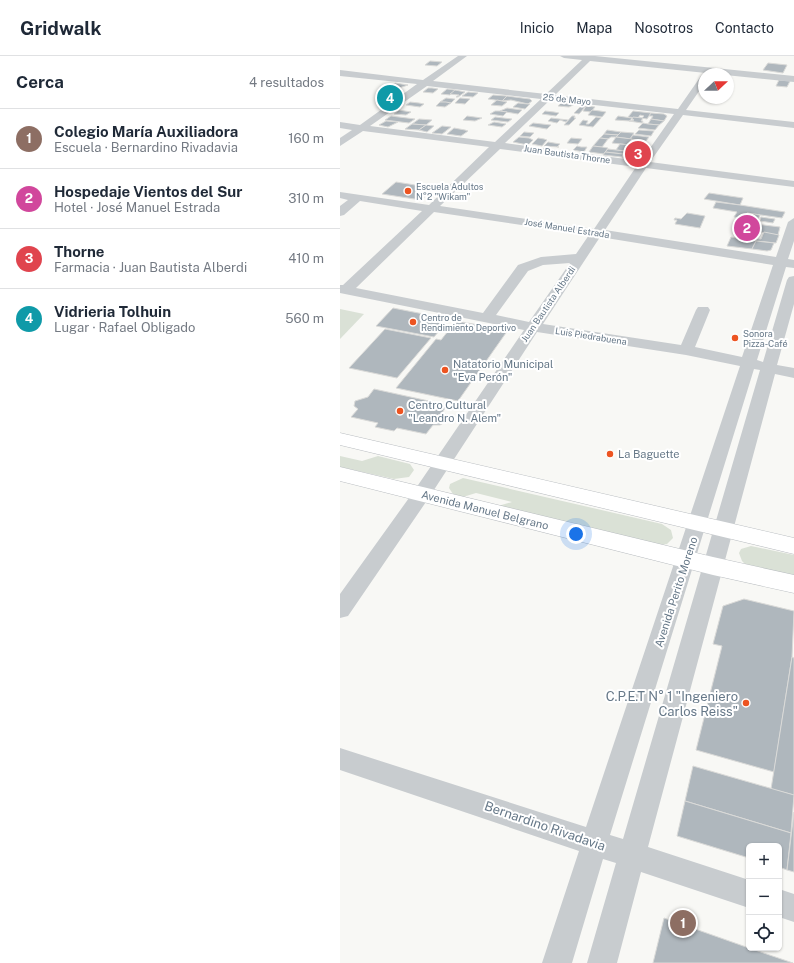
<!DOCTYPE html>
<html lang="es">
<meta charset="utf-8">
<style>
:root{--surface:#fff;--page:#f6f6f7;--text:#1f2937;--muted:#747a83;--line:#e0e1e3;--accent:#0f766e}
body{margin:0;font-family:"Public Sans",sans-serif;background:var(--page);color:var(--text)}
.controls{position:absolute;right:12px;bottom:12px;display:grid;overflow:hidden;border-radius:6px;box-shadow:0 1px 3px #0004}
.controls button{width:36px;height:36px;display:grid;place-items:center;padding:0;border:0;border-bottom:1px solid var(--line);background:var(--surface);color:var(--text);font:20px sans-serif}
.compass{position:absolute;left:358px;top:12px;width:36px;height:36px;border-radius:50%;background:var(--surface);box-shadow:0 1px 3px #0004;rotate:68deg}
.you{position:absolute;left:236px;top:478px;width:14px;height:14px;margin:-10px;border:3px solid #fff;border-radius:50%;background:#1a73e8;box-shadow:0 0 0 6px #1a73e833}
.badge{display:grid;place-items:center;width:26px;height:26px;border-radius:50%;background:var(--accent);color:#fff;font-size:13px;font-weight:700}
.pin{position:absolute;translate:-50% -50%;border:2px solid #fff;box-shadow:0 1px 4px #0006}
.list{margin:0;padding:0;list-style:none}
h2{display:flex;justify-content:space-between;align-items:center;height:52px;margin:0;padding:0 16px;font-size:17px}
h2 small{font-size:13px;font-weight:400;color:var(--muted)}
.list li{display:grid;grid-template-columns:26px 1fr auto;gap:12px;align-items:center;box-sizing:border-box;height:60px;padding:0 16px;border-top:1px solid var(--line)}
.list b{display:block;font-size:15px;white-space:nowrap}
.list p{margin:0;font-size:13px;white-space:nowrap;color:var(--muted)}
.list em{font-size:13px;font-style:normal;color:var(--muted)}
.icon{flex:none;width:22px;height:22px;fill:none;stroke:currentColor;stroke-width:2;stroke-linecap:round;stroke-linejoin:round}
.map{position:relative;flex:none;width:454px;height:907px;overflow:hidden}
header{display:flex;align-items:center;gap:24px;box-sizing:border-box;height:56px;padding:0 20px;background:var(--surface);border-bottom:1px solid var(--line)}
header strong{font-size:19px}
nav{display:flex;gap:22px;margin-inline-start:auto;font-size:14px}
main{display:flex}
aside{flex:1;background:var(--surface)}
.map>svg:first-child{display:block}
.green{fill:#dae1d6}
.building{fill:#afb7bd;stroke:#dadad8}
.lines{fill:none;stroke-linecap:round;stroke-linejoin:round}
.major-casing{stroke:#b9bdc1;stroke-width:1}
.minor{fill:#c8cccf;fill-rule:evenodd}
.major{fill:#fff;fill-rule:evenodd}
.poi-dot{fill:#ed5421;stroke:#fff;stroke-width:1.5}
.labels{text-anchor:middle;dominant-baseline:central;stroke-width:4;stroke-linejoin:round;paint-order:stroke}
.far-street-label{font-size:9px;fill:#667888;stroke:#fff}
.far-poi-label{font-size:9px;fill:#667888;stroke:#fff;text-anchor:start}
.poi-label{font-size:11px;fill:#667888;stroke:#fff;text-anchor:start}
.street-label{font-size:11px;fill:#667888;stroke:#fff}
.near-poi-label{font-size:13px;fill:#667888;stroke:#fff;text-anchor:end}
.near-street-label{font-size:13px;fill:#667888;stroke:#fff}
</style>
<header>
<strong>Gridwalk</strong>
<nav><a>Inicio</a><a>Mapa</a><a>Nosotros</a><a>Contacto</a></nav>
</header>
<main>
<aside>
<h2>Cerca<small>4 resultados</small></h2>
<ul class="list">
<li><span class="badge" style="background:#8d6e63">1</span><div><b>Colegio María Auxiliadora</b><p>Escuela · Bernardino Rivadavia</p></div><em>160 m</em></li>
<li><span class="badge" style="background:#d1479c">2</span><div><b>Hospedaje Vientos del Sur</b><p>Hotel · José Manuel Estrada</p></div><em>310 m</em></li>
<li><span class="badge" style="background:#e0444e">3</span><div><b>Thorne</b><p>Farmacia · Juan Bautista Alberdi</p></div><em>410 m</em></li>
<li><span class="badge" style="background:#0f9aa8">4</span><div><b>Vidrieria Tolhuin</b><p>Lugar · Rafael Obligado</p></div><em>560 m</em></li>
</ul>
</aside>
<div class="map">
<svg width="454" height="907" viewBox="0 0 454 907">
<rect width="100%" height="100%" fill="#f8f8f5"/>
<g class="green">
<polygon points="0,253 24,258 0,283"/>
<polygon points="0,400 22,405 38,400 70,408 74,414 69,421 54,423 0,411"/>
<polygon points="123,422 322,468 331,474 333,482 327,488 321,489 158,450 172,446 136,437 123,441 113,438 109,432 110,428"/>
<polygon points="411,490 454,499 454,521 406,509 402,505 399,497 401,493"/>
</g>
<g class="building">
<polygon points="90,5 102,6 97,10 85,9"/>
<polygon points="428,7 447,9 443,17 423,14"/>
<polygon points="439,24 450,25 447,31 436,30"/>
<polygon points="55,27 68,29 59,32 50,31"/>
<polygon points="88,32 92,32 98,33 93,37 83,36"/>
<polygon points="107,33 115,34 110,39 101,38"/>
<polygon points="115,34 125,36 118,41 116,41 119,39 110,38"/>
<polygon points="128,36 138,37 133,41 122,40"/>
<polygon points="153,39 167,40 162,45 148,43"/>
<polygon points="167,40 190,43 192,45 188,48 171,44 162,45"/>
<polygon points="106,42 114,43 115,43 111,47 100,46"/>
<polygon points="120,42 130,43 125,48 115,47"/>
<polygon points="157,44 167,46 162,50 151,49"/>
<polygon points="70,46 79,47 84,48 80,51 66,49"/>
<polygon points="100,46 106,46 111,47 105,51 96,50"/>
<polygon points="178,47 188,48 190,48 185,53 173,51"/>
<polygon points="221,47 235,48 229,51 218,50"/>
<polygon points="242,49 246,50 239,58 234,57"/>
<polygon points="246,50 255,51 251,56 243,55"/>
<polygon points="167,52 182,54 178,58 160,55"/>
<polygon points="59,54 71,56 66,59 54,58"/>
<polygon points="252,54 260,55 266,56 262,61 248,59"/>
<polygon points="155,55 160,55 167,56 163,60 150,58"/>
<polygon points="205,55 214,56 219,57 216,60 202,58"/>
<polygon points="293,55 311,57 307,63 302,62 304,60 300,59 298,62 288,61"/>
<polygon points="311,57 324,58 327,60 324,65 311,63 313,60 309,60"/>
<polygon points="51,60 75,63 69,67 45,64"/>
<polygon points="127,60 142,62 135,65 123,64"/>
<polygon points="232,60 235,60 234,62 236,62 229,69 224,69"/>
<polygon points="278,60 292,62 290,65 275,64"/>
<polygon points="155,61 172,63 168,66 151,64"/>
<polygon points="256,61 261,62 253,71 239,69 243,64 248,65 246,68 249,68"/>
<polygon points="293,61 303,62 301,65 303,65 302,67 289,65 294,64 292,63"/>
<polygon points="211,62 228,64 226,66 220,64 217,67 208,65"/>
<polygon points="79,63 92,64 86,69 72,68"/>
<polygon points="311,63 324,65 319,69 308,68"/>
<polygon points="46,65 58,66 48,71 39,69"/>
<polygon points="154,66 166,68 162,71 148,69"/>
<polygon points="193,67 211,69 207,73 189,70"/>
<polygon points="303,67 308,68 319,69 315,74 298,72"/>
<polygon points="72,68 86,69 79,74 65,73"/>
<polygon points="86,69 94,70 87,76 79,74"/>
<polygon points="102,70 111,71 102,78 92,77"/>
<polygon points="114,72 125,74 128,75 121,80 107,78"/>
<polygon points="267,74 281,76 278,79 264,78"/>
<polygon points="299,74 314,75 311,80 295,78"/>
<polygon points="184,76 194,77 190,81 180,80"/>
<polygon points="281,76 294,77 290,83 276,81"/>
<polygon points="264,78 278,79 276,81 271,81 268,83 260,82"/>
<polygon points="293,79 309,81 306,85 290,83"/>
<polygon points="179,81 189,82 193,84 188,89 173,86"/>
<polygon points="276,81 292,83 289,87 291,87 290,89 272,87"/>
<polygon points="198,82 204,83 207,84 202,90 192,88"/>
<polygon points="231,82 242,83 238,88 227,87"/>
<polygon points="260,82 268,83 262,91 253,90"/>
<polygon points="291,85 306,87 303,91 290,89"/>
<polygon points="208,86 220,88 217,91 219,91 204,90"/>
<polygon points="280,88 290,89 305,91 301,97 276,94"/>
<polygon points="237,90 241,91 247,91 244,96 233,94"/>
<polygon points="253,90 262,91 268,92 264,98 249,96"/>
<polygon points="268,93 276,94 286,95 283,98 265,96"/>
<polygon points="286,95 301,97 298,102 282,102"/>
<polygon points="265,96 283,98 282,101 263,99"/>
<polygon points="56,126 94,132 81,144 42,138"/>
<polygon points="369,137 403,142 400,149 364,143"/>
<polygon points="376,146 400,149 445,156 442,162 407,157 405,162 394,161 397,156 373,152"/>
<polygon points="347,157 365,160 360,172 335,168 337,164 334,164 335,162 341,163"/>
<polygon points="407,157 420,159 416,168 404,166"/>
<polygon points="421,161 435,163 433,167 420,165"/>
<polygon points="404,166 416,168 440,171 438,179 401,173"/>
<polygon points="401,173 415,175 413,179 418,180 416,185 397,182"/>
<polygon points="424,176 439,179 436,187 416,185 417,183 421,183"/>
<polygon points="391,181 397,182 416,185 412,193 387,190"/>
<polygon points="416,185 434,187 431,194 427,195 412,193"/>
<polygon points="53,252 109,263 94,281 36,270"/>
<polygon points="116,265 168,274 118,345 56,332 96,283 101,284"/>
<polygon points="45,273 91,282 57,322 9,312"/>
<polygon points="34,333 107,349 102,357 107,359 107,365 100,369 93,369 86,378 57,372 54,375 35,371 38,367 11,361 18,353 14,350 15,345 28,341"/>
<polygon points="404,543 454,555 452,601 434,716 356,694 382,590 373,588 383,550"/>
<polygon points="452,601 454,602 454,739 431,733"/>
<polygon points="353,710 454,739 451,777 345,745"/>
<polygon points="345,745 451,777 447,814 439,811 439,790 409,790 409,802 337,780"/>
<polygon points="454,756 454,816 447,814"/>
<polygon points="324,862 409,892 453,907 313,907"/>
</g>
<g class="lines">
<g class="major-casing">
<g id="major">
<polygon points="0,377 454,482 454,498 0,389"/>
<polygon points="0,411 373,501 454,519 454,537 373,519 0,425"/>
</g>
</g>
<g class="minor">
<path d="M118 0H127L93 25 206 38 242 4 224 2 220 0H255L454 20V26L250 5 215 39 338 53 361 20 364 19V28L346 54 454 66V72L343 59 310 106 454 125V131L306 112 265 174 436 201 448 166 454 162V185L448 203 454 204V212L446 211 417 304 423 306 447 224 449 221 454 220V248L437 309 454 312V322L435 318 308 791 409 824V852L301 816 277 907H247L276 807 263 803 232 907H202L239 795 0 714V692L246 771 400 310 346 299 197 276 88 443 8 560 0 562V538L74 435 184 274 0 237V229H3L82 155 20 145 4 159 0 160V150L8 144 0 142V136L89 149 149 91 23 75 0 90V82L12 74 0 72V66L20 69 77 28 0 20V14L83 24ZM87 30 201 43 155 86 30 70ZM210 44 334 58 301 105 165 87ZM160 93 296 111 254 173 100 150ZM94 156 249 179 236 198 201 201 178 209 143 257 16 232ZM260 181 433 209 402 301 355 291 370 254 368 251H358L356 254 341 289 203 268ZM230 207 189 266 156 259 188 215 203 209ZM414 313 420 314 283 783 270 779Z"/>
<polygon points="439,833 454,838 454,866 439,861"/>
</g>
<use href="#major" class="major"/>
</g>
<g class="poi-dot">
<circle cx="68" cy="135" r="4"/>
<circle cx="73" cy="266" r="4"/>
<circle cx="395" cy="282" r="4"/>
<circle cx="105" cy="314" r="4"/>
<circle cx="60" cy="355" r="4"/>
<circle cx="270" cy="398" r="4"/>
<circle cx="406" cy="647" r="4"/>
</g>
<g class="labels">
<g class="far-street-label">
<text transform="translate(227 43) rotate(6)">25 de Mayo</text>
<text transform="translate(227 98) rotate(8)">Juan Bautista Thorne</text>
<text transform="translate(227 172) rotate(9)">José Manuel Estrada</text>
<text transform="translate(208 248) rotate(-56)">Juan Bautista Alberdi</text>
<text transform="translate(251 280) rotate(9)">Luis Piedrabuena</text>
</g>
<g class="far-poi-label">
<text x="76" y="130">Escuela Adultos<tspan x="76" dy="10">N°2 "Wikam"</tspan></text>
<text x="81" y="261">Centro de<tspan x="81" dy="10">Rendimiento Deportivo</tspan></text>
<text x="403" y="277">Sonora<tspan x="403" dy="10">Pizza-Café</tspan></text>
</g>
<g class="poi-label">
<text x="113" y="308">Natatorio Municipal<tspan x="113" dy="13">"Eva Perón"</tspan></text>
<text x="68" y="349">Centro Cultural<tspan x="68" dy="13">"Leandro N. Alem"</tspan></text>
<text x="278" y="398">La Baguette</text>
</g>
<g class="street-label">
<text transform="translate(145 454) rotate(14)">Avenida Manuel Belgrano</text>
<text transform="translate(336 536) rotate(-72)">Avenida Perito Moreno</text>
</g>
<g class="near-poi-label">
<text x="398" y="640">C.P.E.T N° 1 "Ingeniero<tspan x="398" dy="15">Carlos Reiss"</tspan></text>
</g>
<g class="near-street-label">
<text transform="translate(205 770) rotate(19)">Bernardino Rivadavia</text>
</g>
</g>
</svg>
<div class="controls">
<button>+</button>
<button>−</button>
<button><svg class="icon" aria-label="locate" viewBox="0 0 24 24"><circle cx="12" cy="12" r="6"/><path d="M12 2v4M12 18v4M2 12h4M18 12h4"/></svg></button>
</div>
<svg class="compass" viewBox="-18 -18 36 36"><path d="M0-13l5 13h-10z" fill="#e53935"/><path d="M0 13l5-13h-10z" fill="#747a83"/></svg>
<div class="you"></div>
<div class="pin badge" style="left:343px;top:867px;background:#8d6e63">1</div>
<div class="pin badge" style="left:407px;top:172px;background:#d1479c">2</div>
<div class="pin badge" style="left:298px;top:98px;background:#e0444e">3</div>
<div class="pin badge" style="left:50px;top:42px;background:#0f9aa8">4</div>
</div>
</main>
